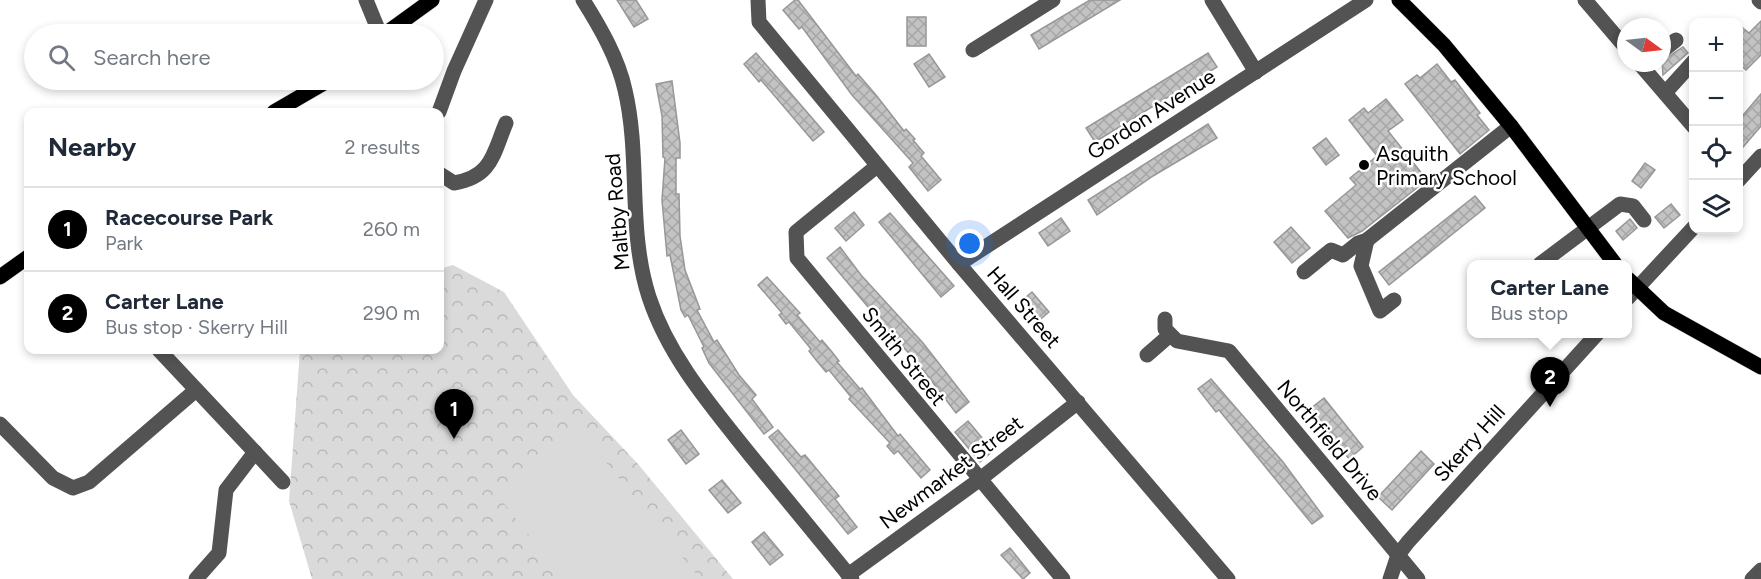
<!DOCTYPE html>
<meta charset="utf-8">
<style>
:root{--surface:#fff;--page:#f6f6f7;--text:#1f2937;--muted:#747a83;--line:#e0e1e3;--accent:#000}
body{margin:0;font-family:Figtree,sans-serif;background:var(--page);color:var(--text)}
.controls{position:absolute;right:18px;top:18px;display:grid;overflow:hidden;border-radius:12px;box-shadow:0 3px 9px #0003}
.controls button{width:54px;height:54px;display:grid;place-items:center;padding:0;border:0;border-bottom:2px solid var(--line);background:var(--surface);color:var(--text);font:30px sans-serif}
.compass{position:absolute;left:1617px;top:18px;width:54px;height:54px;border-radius:50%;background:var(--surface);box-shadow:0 3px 9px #0003;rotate:105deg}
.you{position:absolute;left:970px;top:244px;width:21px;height:21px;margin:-15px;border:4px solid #fff;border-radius:50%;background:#1a73e8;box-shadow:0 0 0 9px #1a73e833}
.badge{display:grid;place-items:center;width:39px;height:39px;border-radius:50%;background:var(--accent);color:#fff;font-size:20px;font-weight:700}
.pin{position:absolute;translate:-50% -50px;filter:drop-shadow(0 2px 3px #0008)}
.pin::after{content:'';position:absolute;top:32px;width:21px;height:18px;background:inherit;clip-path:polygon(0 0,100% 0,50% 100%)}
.popup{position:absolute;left:1467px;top:260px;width:165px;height:78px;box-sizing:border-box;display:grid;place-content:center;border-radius:12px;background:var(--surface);filter:drop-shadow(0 2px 4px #0005);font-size:20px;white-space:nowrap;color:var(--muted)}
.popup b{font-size:22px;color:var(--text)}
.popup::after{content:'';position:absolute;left:50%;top:100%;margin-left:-12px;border:12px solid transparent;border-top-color:var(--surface)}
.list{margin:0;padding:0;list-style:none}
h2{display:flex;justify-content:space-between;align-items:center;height:78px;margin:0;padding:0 24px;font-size:26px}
h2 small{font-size:20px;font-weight:400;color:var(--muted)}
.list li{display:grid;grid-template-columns:39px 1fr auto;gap:18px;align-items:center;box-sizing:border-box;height:84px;padding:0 24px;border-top:2px solid var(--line)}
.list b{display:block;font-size:22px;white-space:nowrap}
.list p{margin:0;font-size:20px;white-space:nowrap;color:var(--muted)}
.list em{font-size:20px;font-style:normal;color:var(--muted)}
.icon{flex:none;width:33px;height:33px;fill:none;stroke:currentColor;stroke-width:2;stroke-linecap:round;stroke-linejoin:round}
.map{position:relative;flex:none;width:1761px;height:579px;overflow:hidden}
.search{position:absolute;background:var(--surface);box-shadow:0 3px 9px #0003;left:24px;top:24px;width:420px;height:66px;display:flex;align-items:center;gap:15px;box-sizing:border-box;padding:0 21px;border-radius:33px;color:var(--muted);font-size:22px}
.panel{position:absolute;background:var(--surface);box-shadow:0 3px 9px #0003;left:24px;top:108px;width:420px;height:246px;border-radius:12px}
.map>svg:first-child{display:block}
.park{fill:url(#park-crowns)}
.pitch{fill:#dadada}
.building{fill:url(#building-cross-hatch);stroke:#979797;stroke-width:1.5}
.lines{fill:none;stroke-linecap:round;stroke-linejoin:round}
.major-casing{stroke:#dbdbdb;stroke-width:16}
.minor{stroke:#535353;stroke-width:15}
.major{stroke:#000;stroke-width:15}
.poi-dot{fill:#000;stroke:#fff;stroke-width:2}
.labels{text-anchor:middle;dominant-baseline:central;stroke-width:5;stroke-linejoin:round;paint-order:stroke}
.street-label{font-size:21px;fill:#000;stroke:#fff}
.poi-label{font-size:21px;fill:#000;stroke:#fff;text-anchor:start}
</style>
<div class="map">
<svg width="1761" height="579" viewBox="0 0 1761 579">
<defs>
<pattern id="park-crowns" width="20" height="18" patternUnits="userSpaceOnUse" patternTransform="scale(1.5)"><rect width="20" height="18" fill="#dadada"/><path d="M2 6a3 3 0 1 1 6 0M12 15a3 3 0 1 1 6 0" fill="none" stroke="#b9b9b9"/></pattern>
<pattern id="building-cross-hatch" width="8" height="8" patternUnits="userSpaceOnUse" patternTransform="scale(1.5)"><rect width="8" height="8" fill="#c3c3c3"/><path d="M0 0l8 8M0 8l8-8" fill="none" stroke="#a6a6a6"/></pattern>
</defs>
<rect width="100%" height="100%" fill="#fff"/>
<polygon class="park" points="453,265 504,292 573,395 638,464 733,579 312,579 289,501 300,350 440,350 440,269"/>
<polygon class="pitch" points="580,430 700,579 564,579 498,496"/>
<g class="building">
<polygon points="617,0 636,0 648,19 634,27"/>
<polygon points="795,0 798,0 856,76 858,74 876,95 904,131 906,129 915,139 913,140 924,153 921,156 941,180 928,191 909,167 913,163 852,95 802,27 799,29 783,10"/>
<polygon points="1090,0 1120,0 1039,49 1031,35"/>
<rect x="907" y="17" width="19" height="29"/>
<polygon points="1761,21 1761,55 1746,70 1738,63 1738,24 1749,33"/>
<polygon points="1683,47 1688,53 1663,75 1662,61"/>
<polygon points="756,53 824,132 813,141 761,80 759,82 744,64"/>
<polygon points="1208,53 1217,67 1095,142 1086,128"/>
<polygon points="929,54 945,77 929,87 914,64"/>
<polygon points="1437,64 1451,82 1455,80 1480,113 1477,115 1489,130 1460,154 1405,84 1417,75 1420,78"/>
<polygon points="672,81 680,143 680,158 676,158 676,194 679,194 680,236 685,270 700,309 697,310 714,342 717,340 739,375 756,395 752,399 773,427 764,434 709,363 702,348 704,347 688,315 685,317 681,310 670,255 667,256 662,200 665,158 663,157 662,116 656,84"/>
<polygon points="1761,94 1761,126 1738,153 1738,121"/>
<polygon points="1386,99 1403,120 1388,131 1427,180 1362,231 1348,238 1325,211 1356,185 1350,178 1377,156 1349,120 1364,108 1368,113"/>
<polygon points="1208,124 1217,138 1153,176 1097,215 1088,200"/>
<polygon points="1326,138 1339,155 1326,165 1313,148"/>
<polygon points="1645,163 1655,170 1641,188 1632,181"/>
<polygon points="1475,196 1485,208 1389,285 1379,272"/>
<polygon points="1671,204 1680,215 1664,228 1655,217"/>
<polygon points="854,212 864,225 846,241 835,228"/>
<polygon points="890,213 954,286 941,297 879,222"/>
<polygon points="1061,218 1070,231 1048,246 1039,233"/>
<polygon points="1630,219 1637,228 1623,240 1616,231"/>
<polygon points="1291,227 1310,248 1292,263 1274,242"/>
<polygon points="840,247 861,275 923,343 969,402 956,413 917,362 892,335 883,342 876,333 884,326 827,258"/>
<polygon points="767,277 800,313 797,315 820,342 822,340 832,352 839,361 837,362 860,389 862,388 898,436 900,434 930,470 921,478 898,451 894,454 887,446 890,443 849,399 851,397 829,370 826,372 816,360 809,351 811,349 789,322 786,324 779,315 782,313 758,285"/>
<polygon points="1032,292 1049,312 1036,323 1019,303"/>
<polygon points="1211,379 1283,462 1323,516 1312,524 1219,410 1216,412 1198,389"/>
<polygon points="1324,398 1363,447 1349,459 1310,409"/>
<polygon points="968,421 993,451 980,462 955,432"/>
<polygon points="681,430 699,454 686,464 668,440"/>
<polygon points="778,430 801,457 805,455 839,496 835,499 857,527 848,534 769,437"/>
<polygon points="1421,451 1434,464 1392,510 1378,497"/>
<polygon points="722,480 741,503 728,513 709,490"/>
<polygon points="764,532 783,555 770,565 752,542"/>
<polygon points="1010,548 1030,573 1023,579 1001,555"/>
</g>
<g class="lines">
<g class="major-casing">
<g id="major">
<polyline points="1399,0 1444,45 1511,126 1615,264"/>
<polyline points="385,34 432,0"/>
<polyline points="274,112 329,80"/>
<polyline points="0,277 28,257"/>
<polyline points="1628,279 1664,313 1761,367"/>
</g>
</g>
<g class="minor">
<polyline points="366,0 380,34"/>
<path d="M583 0C600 27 618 58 625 90 641 158 627 229 649 297 669 358 712 407 751 456 785 497 818 538 852 579"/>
<polyline points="758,0 759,22 959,264 1228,579"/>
<polyline points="1212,0 1256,72"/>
<polyline points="1585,0 1626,48"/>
<polyline points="1759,0 1761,2"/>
<polyline points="973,50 1053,0"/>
<polyline points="1662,51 1676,40"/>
<polyline points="1639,63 1694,127"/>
<polyline points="1665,93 1694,61"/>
<polyline points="439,112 454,71 486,0"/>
<polyline points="877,166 796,232 797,258 1063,579"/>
<path d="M440 174 454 183C492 177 493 154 506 123"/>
<polyline points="1738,181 1761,156"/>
<polyline points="1367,240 1361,266 1380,311 1394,300"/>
<polyline points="959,264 1366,0"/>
<polyline points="1540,264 1620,204 1633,206 1644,220"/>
<polyline points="1304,272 1331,250 1343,255 1358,243 1367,240 1511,126"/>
<polyline points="1628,298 1694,227"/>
<polyline points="1165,319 1165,329 1177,341 1229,351 1418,579"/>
<polyline points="159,350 283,482"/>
<polyline points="1147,355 1170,335"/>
<polyline points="0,424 53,478 73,488 89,482 196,390"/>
<polyline points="848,575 979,480 1078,402"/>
<polyline points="196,579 219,553 226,490 255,452"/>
<polyline points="1390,579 1398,555 1408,542 1597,334"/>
<polyline points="1752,579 1761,570"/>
</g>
<use href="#major" class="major"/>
</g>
<circle class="poi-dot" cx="1364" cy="165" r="6"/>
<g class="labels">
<g class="street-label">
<text transform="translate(1151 114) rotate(-33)">Gordon Avenue</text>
<text transform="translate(617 212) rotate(-95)">Maltby Road</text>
<text transform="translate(1024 307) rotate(49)">Hall Street</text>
<text transform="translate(904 356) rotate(51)">Smith Street</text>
<text transform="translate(1330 440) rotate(50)">Northfield Drive</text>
<text transform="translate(1469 443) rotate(-48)">Skerry Hill</text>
<text transform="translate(951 472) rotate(-37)">Newmarket Street</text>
</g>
<g class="poi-label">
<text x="1376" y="153">Asquith<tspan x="1376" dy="24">Primary School</tspan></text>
</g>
</g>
</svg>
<div class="controls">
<button>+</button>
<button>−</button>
<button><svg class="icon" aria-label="locate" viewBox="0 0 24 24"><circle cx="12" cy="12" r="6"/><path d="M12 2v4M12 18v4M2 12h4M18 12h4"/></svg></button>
<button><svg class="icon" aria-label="layers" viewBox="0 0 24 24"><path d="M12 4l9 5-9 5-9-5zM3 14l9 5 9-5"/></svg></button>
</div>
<svg class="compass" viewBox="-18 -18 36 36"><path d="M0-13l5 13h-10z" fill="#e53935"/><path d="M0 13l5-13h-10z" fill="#747a83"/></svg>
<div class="you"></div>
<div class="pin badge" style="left:454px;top:439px">1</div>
<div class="pin badge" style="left:1550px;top:407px">2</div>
<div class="popup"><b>Carter Lane</b>Bus stop</div>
<div class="search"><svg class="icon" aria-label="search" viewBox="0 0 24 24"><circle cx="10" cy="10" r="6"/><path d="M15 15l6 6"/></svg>Search here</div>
<section class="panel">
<h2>Nearby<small>2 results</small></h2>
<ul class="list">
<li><span class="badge">1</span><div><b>Racecourse Park</b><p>Park</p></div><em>260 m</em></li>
<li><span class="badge">2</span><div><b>Carter Lane</b><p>Bus stop · Skerry Hill</p></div><em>290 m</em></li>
</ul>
</section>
</div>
